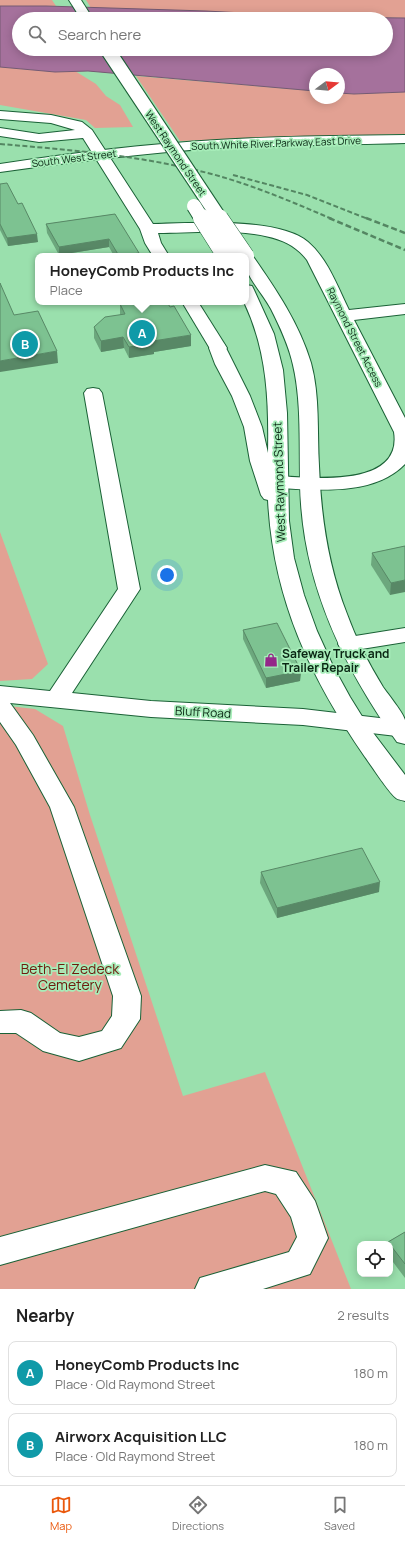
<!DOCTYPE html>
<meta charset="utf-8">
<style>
:root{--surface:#fff;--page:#f2f2f2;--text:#222;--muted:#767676;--line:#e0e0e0;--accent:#ea580c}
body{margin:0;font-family:Manrope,sans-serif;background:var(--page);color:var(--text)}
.controls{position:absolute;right:12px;bottom:12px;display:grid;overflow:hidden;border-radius:8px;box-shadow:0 2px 10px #0003}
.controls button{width:36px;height:36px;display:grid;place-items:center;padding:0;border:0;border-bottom:1px solid var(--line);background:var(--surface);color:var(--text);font:20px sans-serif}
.compass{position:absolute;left:309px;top:68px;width:36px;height:36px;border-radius:50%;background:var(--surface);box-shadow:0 2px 10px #0003;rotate:74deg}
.you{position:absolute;left:167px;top:575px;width:14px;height:14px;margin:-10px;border:3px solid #fff;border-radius:50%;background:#1a73e8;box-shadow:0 0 0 6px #1a73e833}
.badge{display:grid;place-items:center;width:26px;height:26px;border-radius:50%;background:var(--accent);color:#fff;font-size:13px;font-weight:700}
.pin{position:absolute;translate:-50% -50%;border:2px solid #fff;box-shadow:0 1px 4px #0006}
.popup{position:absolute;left:35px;top:253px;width:214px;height:52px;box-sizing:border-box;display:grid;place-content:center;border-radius:8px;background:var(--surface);filter:drop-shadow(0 1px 3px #0005);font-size:13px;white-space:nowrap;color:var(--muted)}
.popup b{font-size:15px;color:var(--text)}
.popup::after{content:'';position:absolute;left:50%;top:100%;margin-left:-8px;border:8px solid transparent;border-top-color:var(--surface)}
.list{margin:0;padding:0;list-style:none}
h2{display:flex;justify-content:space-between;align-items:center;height:52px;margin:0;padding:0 16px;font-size:17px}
h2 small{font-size:13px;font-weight:400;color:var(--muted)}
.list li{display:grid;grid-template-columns:26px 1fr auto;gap:12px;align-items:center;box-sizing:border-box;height:64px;margin:0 8px 8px;padding:0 8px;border:1px solid var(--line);border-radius:8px}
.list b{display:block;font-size:15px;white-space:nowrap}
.list p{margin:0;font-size:13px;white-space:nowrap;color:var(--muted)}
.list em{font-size:13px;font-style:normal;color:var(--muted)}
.icon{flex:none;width:22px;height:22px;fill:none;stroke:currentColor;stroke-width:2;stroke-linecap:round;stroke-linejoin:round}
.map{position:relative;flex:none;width:405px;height:1289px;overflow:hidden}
.search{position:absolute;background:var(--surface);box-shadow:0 2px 10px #0003;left:12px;right:12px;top:12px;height:44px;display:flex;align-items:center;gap:10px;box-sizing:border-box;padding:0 14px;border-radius:22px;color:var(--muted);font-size:15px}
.sheet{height:196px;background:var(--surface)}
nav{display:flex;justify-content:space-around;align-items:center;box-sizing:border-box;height:56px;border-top:1px solid var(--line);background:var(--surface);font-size:11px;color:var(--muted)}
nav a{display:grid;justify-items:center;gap:2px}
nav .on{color:var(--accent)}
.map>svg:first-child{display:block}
.green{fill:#e2a193}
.water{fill:#a5719c;stroke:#765a73;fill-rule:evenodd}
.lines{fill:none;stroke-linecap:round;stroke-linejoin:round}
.minor-casing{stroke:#1a6136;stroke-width:2}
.major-casing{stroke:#1a6136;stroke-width:2}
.minor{fill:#fff;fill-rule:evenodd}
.major{fill:#fff;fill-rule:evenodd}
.rail-far1{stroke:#548662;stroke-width:2;stroke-dasharray:5 2.5;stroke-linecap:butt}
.rail{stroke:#548662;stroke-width:2.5;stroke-dasharray:6 3;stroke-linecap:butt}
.major-bridge-far1-casing{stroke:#1a6136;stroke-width:16;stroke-linecap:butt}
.major-bridge-casing{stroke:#1a6136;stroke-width:19;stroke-linecap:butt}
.major-bridge-far1{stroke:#fff;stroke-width:14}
.major-bridge{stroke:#fff;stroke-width:18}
.wall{fill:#6ca77d}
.shaded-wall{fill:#588866}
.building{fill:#7dc291;stroke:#588866}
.labels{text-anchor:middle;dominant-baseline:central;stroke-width:3.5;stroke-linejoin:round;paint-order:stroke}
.far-street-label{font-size:10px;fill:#092613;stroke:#a7edb9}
.street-label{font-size:12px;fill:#092613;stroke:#a7edb9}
.poi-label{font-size:12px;font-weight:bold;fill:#092613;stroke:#a7edb9;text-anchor:start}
.near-park-label{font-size:14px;fill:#6e1c0e;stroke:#a7edb9}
</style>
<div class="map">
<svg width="405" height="1289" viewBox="0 0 405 1289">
<rect width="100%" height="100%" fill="#9ae0ad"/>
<g class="green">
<polygon points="0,0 52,0 56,6 0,6"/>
<polygon points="86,0 405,0 405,18 317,17 206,11 91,8"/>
<polygon points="0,67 55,72 75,71 96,84 106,96 120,105 133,127 95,128 86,120 0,105"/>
<polygon points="136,76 315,91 315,98 339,98 339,93 354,94 405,92 405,134 180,141"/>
<polygon points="0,532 48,664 32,679 0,681"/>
<polygon points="0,705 35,709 63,726 90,815 183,1096 265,1072 351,1289 0,1289"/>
</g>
<path class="water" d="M0 6H46L206 11 317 17 405 18V92L354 94 339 93V74H315V91L88 71 55 72 0 67ZM19 19H386V49H19Z"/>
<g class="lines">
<g class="minor-casing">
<g id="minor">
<path d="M0 111 51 115 82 122 92 130 153 224C191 223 279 217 308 242 328 259 338 288 349 310L405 304V314L354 320 405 418V464C374 496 319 490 278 488L271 486 268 482 271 478 278 476C312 478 403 488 394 432L307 260C304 256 300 252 296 249 266 225 194 233 158 233L161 243 169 256H153L145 243 140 229 83 138 39 142 0 136V128L39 134 75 130 51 123 0 119Z"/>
<polygon points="182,302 198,302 227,348 224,352 218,353 212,352"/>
<polygon points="93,388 99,389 102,393 140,589 72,693 151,701 303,709 405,721 405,737 303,725 151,717 10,703 33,735 74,807 141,996 140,1019 121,1048 79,1061 43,1051 16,1033 0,1033 0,1011 21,1010 31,1013 60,1033 79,1037 102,1031 112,1016 113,996 50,807 16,745 0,722 0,686 50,691 118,589 84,393 87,389"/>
<polygon points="405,628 405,642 349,651 341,649 338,644 341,639 349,637"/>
<polygon points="265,1165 296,1172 315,1201 328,1238 310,1274 263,1289 195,1289 200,1278 289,1252 297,1237 291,1217 276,1194 265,1191 0,1265 0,1237"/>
</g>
</g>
<g class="major-casing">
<g id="major">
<polygon points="69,0 81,0 93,19 81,19"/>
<path d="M405 135V143C342 145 280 145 217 148 144 153 72 162 0 172V164C72 153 144 144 217 140 280 136 342 136 405 135Z"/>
<path d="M246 253 252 255C275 288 299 323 311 363 320 396 317 432 319 466 321 517 328 566 347 614 356 639 369 664 383 687 388 694 404 714 405 720 405 727 405 737 405 744L397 742C346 671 307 592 301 504 298 460 303 407 293 365 289 346 280 327 271 309 264 296 253 284 247 271 245 267 246 260 246 256H239Z"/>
<path d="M246 285 252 286 254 290 274 334 283 370 287 413 289 521 294 558 304 595 317 631 333 666 350 697 368 726 405 775V801C403 800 398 800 396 798 389 793 371 765 365 757 310 677 273 599 268 500L264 499 261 495 250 461 244 427 232 396 215 364 209 348 212 344 218 343 224 344 250 396 262 427 268 453C269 400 267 350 244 302H246Z"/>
</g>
</g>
<use href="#minor" class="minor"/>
<use href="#major" class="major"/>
<g class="rail-far1">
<path d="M0 144C73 150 147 156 219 176 257 187 295 203 332 219"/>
<polyline points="233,175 307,195 368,219"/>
</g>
<g class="rail">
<polyline points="329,218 405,250"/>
<polyline points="366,218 405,233"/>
</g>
<g class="major-bridge-far1-casing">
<g id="major-bridge-far1">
<polyline points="107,49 220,219"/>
<polyline points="194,206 202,219"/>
</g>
</g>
<g class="major-bridge-casing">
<g id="major-bridge">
<polyline points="202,218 226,256"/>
<polyline points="219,218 245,256"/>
</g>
</g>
<use href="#major-bridge-far1" class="major-bridge-far1"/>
<use href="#major-bridge" class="major-bridge"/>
</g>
<g class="wall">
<polygon points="0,184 18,204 38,242 8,246 0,230"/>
<polygon points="115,214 139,256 114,256 109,247 59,255 47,233 46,224"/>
<polygon points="120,304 191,346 154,352 154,354 129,358 124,348 101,352 94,338 94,327 120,315"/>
<polygon points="405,546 390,595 371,565 372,553"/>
<polygon points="243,630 301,671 300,681 266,688 243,639"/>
<polygon points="261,872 379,892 277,918 260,883"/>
<polygon points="405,1232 405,1278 390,1258 390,1244 388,1244 388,1242"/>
</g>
<g class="shaded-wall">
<polygon points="37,234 38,242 8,246 7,238"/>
<polygon points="109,239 109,247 59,255 59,247"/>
<polygon points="139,253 139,256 122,256"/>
<polygon points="191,335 191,346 154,352 154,354 129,358 129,347 153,341"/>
<polygon points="123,337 124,348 101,352 101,341"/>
<polygon points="57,351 58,363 0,372 0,361"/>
<polygon points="405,580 405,592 390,595 391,583"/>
<polygon points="301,671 300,681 266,688 266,678"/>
<polygon points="380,882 379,892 277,918 277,908"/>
</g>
<g class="building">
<polygon points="7,183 18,204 22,203 37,234 7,238 0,224 0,184"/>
<polygon points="115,214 139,253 119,256 109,239 59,247 46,224"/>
<polygon points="0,283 14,315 38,311 57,351 0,361"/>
<polygon points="133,302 167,302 170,307 174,306 191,335 153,341 154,343 129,347 123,337 101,341 94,327 105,317 125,314 120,304"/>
<polygon points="405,546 405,580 391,583 372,553"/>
<polygon points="277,623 301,671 266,678 243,630"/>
<polygon points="362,848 380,882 277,908 261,872"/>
<polygon points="405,1232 405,1264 388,1242"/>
</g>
<defs>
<g id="shop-bare" transform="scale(1.08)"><path d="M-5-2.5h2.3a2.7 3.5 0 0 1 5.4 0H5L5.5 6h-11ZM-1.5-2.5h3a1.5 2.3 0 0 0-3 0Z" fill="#942789" stroke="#a7edb9" stroke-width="2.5" paint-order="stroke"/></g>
</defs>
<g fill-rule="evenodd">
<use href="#shop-bare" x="271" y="660"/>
</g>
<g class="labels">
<g class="far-street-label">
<text transform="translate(276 143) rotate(-2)">South White River Parkway East Drive</text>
<text transform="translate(176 153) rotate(56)">West Raymond Street</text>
<text transform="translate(74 158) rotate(-7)">South West Street</text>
<text transform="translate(355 337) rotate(63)">Raymond Street Access</text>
</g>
<g class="street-label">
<text transform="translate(279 482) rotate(-92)">West Raymond Street</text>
<text transform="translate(203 712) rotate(3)">Bluff Road</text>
</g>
<g class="poi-label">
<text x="282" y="653">Safeway Truck and<tspan x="282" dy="14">Trailer Repair</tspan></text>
</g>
<g class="near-park-label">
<text x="70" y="968">Beth-El Zedeck<tspan x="70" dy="16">Cemetery</tspan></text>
</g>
</g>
</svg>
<div class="controls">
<button><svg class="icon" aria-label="locate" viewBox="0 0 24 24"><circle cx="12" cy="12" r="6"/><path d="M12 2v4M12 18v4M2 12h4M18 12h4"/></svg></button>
</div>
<svg class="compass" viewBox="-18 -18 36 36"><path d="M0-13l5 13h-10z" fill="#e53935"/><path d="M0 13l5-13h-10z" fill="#767676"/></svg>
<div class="you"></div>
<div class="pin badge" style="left:142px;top:333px;background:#0f9aa8">A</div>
<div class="popup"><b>HoneyComb Products Inc</b>Place</div>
<div class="pin badge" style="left:25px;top:344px;background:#0f9aa8">B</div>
<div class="search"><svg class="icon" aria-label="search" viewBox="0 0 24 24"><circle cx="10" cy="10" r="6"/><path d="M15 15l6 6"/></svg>Search here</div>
</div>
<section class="sheet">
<h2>Nearby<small>2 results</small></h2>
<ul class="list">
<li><span class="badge" style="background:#0f9aa8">A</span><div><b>HoneyComb Products Inc</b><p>Place · Old Raymond Street</p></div><em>180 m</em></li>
<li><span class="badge" style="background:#0f9aa8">B</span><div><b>Airworx Acquisition LLC</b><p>Place · Old Raymond Street</p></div><em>180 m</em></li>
</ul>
</section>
<nav>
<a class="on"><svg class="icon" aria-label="map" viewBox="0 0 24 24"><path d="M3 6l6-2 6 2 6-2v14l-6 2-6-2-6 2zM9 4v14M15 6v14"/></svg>Map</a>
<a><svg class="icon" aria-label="directions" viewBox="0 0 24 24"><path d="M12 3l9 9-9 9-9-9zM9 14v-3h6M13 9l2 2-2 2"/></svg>Directions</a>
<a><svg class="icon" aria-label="saved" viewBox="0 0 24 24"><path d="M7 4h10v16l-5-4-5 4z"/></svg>Saved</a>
</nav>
